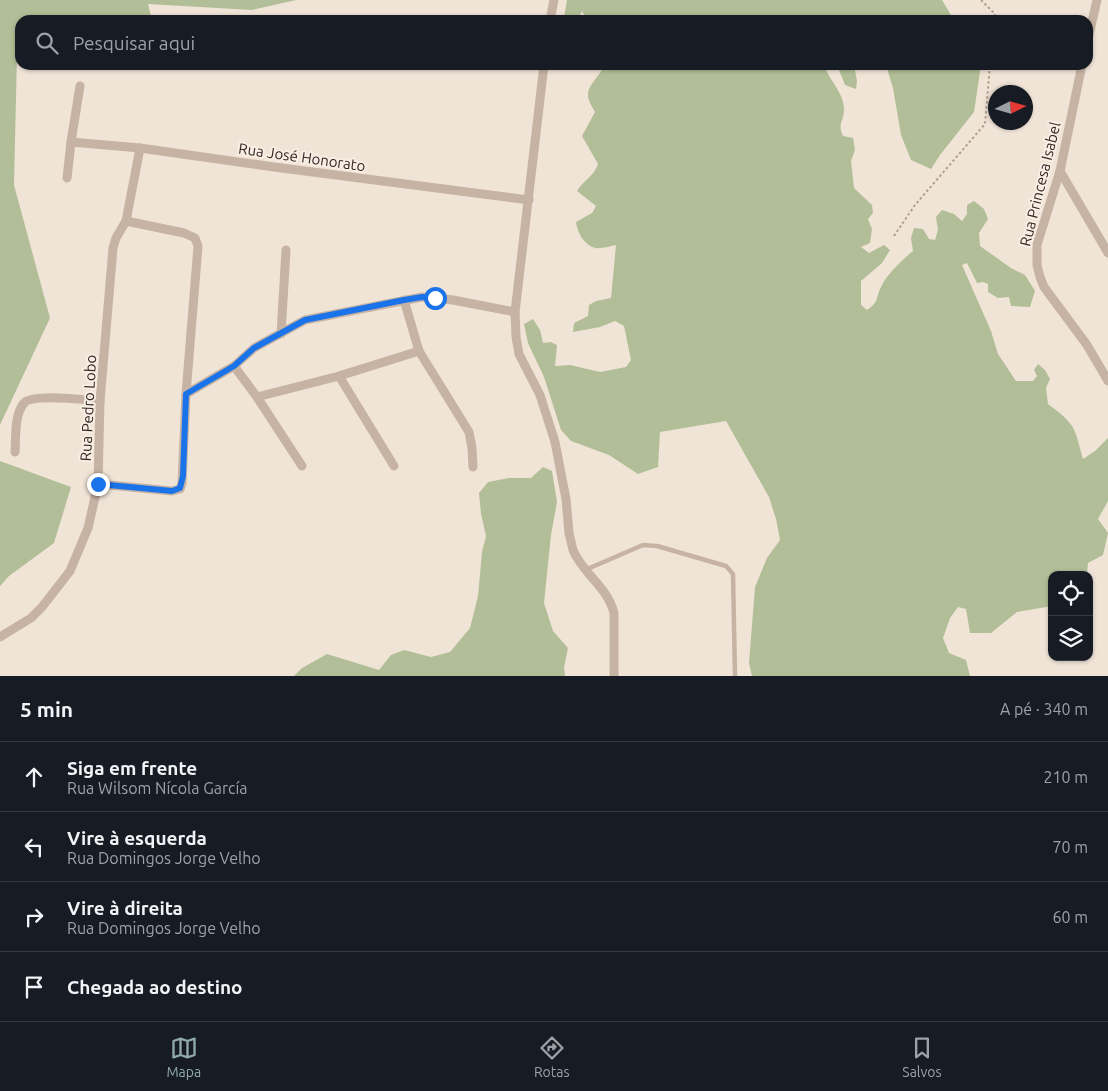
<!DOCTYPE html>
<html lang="pt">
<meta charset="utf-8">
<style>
:root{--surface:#171b24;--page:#242831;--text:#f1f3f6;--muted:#9ea1a6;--line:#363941;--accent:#91aaad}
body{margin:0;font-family:Ubuntu,sans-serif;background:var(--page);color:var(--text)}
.controls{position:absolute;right:15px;bottom:15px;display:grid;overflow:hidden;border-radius:10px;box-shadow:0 1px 4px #0004}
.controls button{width:45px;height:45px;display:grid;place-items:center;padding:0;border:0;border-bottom:1px solid var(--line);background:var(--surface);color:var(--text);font:25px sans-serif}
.compass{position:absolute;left:988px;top:85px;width:45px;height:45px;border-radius:50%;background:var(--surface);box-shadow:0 1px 4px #0004;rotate:85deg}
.stop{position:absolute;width:15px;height:15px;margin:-11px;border:4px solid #1a73e8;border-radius:50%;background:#fff}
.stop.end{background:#1a73e8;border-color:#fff;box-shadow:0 1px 5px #0008}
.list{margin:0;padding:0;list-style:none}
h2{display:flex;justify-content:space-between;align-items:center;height:65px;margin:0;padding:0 20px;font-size:21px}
h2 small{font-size:16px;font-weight:400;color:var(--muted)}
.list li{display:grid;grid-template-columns:32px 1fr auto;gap:15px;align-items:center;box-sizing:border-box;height:70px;padding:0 20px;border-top:1px solid var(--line)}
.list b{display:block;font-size:19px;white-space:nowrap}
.list p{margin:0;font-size:16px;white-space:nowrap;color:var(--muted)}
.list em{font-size:16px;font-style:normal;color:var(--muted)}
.icon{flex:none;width:28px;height:28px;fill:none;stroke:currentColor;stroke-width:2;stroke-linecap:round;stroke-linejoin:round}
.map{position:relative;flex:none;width:1108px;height:676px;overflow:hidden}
.search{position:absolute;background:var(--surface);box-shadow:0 1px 4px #0004;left:15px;right:15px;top:15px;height:55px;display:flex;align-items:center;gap:12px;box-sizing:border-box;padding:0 18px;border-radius:15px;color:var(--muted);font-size:19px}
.sheet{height:345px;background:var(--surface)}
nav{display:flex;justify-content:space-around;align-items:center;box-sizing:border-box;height:70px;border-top:1px solid var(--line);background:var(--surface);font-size:14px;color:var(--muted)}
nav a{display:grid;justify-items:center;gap:2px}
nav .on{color:var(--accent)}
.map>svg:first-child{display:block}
.green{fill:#b2be97}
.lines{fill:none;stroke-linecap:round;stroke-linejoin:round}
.path{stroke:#b39d8e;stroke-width:2;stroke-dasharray:2.5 2.5;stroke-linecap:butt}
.lane{stroke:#c7b3a3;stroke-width:4.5}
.street{stroke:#c7b3a3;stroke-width:9}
.route{stroke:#1a73e8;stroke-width:6}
.labels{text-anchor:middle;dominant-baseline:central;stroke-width:4;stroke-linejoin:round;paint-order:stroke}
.street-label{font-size:15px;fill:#332925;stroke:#f8eee3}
</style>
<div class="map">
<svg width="1108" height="676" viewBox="0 0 1108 676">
<rect width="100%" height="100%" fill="#f0e4d7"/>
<g class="green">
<polygon points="0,0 296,0 252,10 148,4 152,20 20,20 20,55 17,55 14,185 50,318 0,425"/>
<polygon points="567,0 942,0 954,20 608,20 607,18 587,20 582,11 578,20 566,20 564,17"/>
<path d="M604 65H824C829 80 844 93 844 109 844 122 837 123 843 136L853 138 855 150 851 161 854 188 872 205 873 213 868 219 872 229 870 243 861 247 869 253 884 245 890 250 882 263 861 281V305L867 310C880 301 875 299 881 287 886 275 903 259 913 251L911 238 914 228 923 229 929 239 935 240 938 230 936 217 942 210 954 214 962 221 967 214V205L974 201 984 209 988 219 979 233 980 246 1011 268 1025 275 1035 291 1030 307 1011 306 1009 297 998 298 988 292V284L983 282 977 283 967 263 962 265 991 331 998 354 1016 381H1033L1037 376 1034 370 1038 364 1045 370 1050 379 1046 388 1048 404C1076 425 1074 426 1083 459L1095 451 1108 438V501L1098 519 1108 533 1103 555 1088 563 1087 575H1052V606L1017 612 991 633H970L966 609 958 607 950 618 943 638 949 653 966 660 970 676H752L749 663 755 587 767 558 780 540 776 519 769 497 726 421 660 432 658 467 638 474 609 455 571 441 561 430 544 377 528 343 524 324 533 319 540 330 543 343 551 342 557 345 555 366 570 365 600 372 626 367 631 360 624 326 615 321 600 327 573 332 574 323 588 316 589 305 596 301 611 298 616 245C611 246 601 249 595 248 584 245 577 232 576 222L592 213 596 206 577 191C584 180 594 176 598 164L582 136 595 112C593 108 589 102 588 97 587 84 601 76 604 65Z"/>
<polygon points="837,65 854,65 857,81 856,89 845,85"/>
<polygon points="886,65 981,65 974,112 940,155 931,169 911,160 901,135 893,88"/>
<polygon points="0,461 71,487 54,543 9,576 0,586"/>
<polygon points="543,467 552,471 557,502 551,535 544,603 553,631 568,648 564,668 565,676 294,676 302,668 327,654 379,670 391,655 404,650 431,657 450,652 470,628 478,596 482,552 486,536 481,514 479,493 488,482 509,478 531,478"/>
</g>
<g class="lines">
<g class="path">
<polyline points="981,0 995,14 994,20"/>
<polyline points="894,236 915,205 985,124 990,65"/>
</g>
<polyline class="lane" points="585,570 643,545 657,546 726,566 733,574 735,676"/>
<g class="street">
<polyline points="550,20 554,0"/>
<polyline points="1088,39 1097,0"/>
<path d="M544 65 515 312 516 337 519 354 540 395 555 442 566 499 569 533 573 550C583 574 607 586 614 613V676"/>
<polyline points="1082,65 1060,171 1037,245 1037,265 1040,277 1044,287 1087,345 1108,381"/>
<polyline points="71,142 140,148 274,167 529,200"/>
<polyline points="1060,171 1108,253"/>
<polyline points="67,178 71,142 80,86"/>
<polyline points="404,300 419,351 469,432 472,448 473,467"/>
<polyline points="281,334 286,250"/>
<polyline points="234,366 257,397 302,466"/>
<polyline points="339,376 394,466"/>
<polyline points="186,394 234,366 254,348 305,320 422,297 453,300 515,312"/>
<polyline points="257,397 339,376 419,351"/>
<path d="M15 452C16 438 14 415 24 403 33 393 85 400 100 401"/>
<polyline points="98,484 172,491 180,489 182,483 186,394 198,246 195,238 184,233 126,221"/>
<polyline points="0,637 31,618 42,607 70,571 88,528 98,484 100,401 113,248 116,238 126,221 140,148"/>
</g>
</g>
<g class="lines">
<polyline class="route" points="98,484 172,491 180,488 183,476 186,394 234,366 254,348 305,320 404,300 422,297 435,298"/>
</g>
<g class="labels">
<g class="street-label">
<text transform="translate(302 157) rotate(8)">Rua José Honorato</text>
<text transform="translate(1040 184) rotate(-76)">Rua Princesa Isabel</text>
<text transform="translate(88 408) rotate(-87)">Rua Pedro Lobo</text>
</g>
</g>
</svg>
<div class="controls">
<button><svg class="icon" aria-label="locate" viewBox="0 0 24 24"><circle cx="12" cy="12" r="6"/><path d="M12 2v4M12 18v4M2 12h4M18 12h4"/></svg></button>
<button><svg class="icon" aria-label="layers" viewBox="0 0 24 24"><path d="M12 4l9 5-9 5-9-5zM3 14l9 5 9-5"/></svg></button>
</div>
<svg class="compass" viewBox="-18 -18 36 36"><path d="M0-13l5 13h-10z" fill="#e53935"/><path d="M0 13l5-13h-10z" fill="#9ea1a6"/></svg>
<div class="stop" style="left:435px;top:298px"></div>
<div class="stop end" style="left:98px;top:484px"></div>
<div class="search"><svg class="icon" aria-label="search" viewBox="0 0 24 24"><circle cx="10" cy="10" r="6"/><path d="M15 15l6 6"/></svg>Pesquisar aqui</div>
</div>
<section class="sheet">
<h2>5 min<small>A pé · 340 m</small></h2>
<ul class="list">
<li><svg class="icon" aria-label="ahead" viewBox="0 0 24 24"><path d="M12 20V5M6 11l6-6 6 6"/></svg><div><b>Siga em frente</b><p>Rua Wilsom Nícola García</p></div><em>210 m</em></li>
<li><svg class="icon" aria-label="left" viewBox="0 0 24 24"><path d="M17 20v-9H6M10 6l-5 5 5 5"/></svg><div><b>Vire à esquerda</b><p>Rua Domingos Jorge Velho</p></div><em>70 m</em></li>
<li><svg class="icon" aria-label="right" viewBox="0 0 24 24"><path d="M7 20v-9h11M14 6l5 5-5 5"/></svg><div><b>Vire à direita</b><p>Rua Domingos Jorge Velho</p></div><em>60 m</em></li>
<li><svg class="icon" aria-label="arrive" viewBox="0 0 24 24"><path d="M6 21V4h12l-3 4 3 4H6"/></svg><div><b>Chegada ao destino</b></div></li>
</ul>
</section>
<nav>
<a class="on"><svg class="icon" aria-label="map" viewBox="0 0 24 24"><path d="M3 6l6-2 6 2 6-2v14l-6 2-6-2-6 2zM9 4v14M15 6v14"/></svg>Mapa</a>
<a><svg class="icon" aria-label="directions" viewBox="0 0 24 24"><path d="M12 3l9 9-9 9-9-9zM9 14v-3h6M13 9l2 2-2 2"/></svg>Rotas</a>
<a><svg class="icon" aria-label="saved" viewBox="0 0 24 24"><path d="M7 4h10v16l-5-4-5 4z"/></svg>Salvos</a>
</nav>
